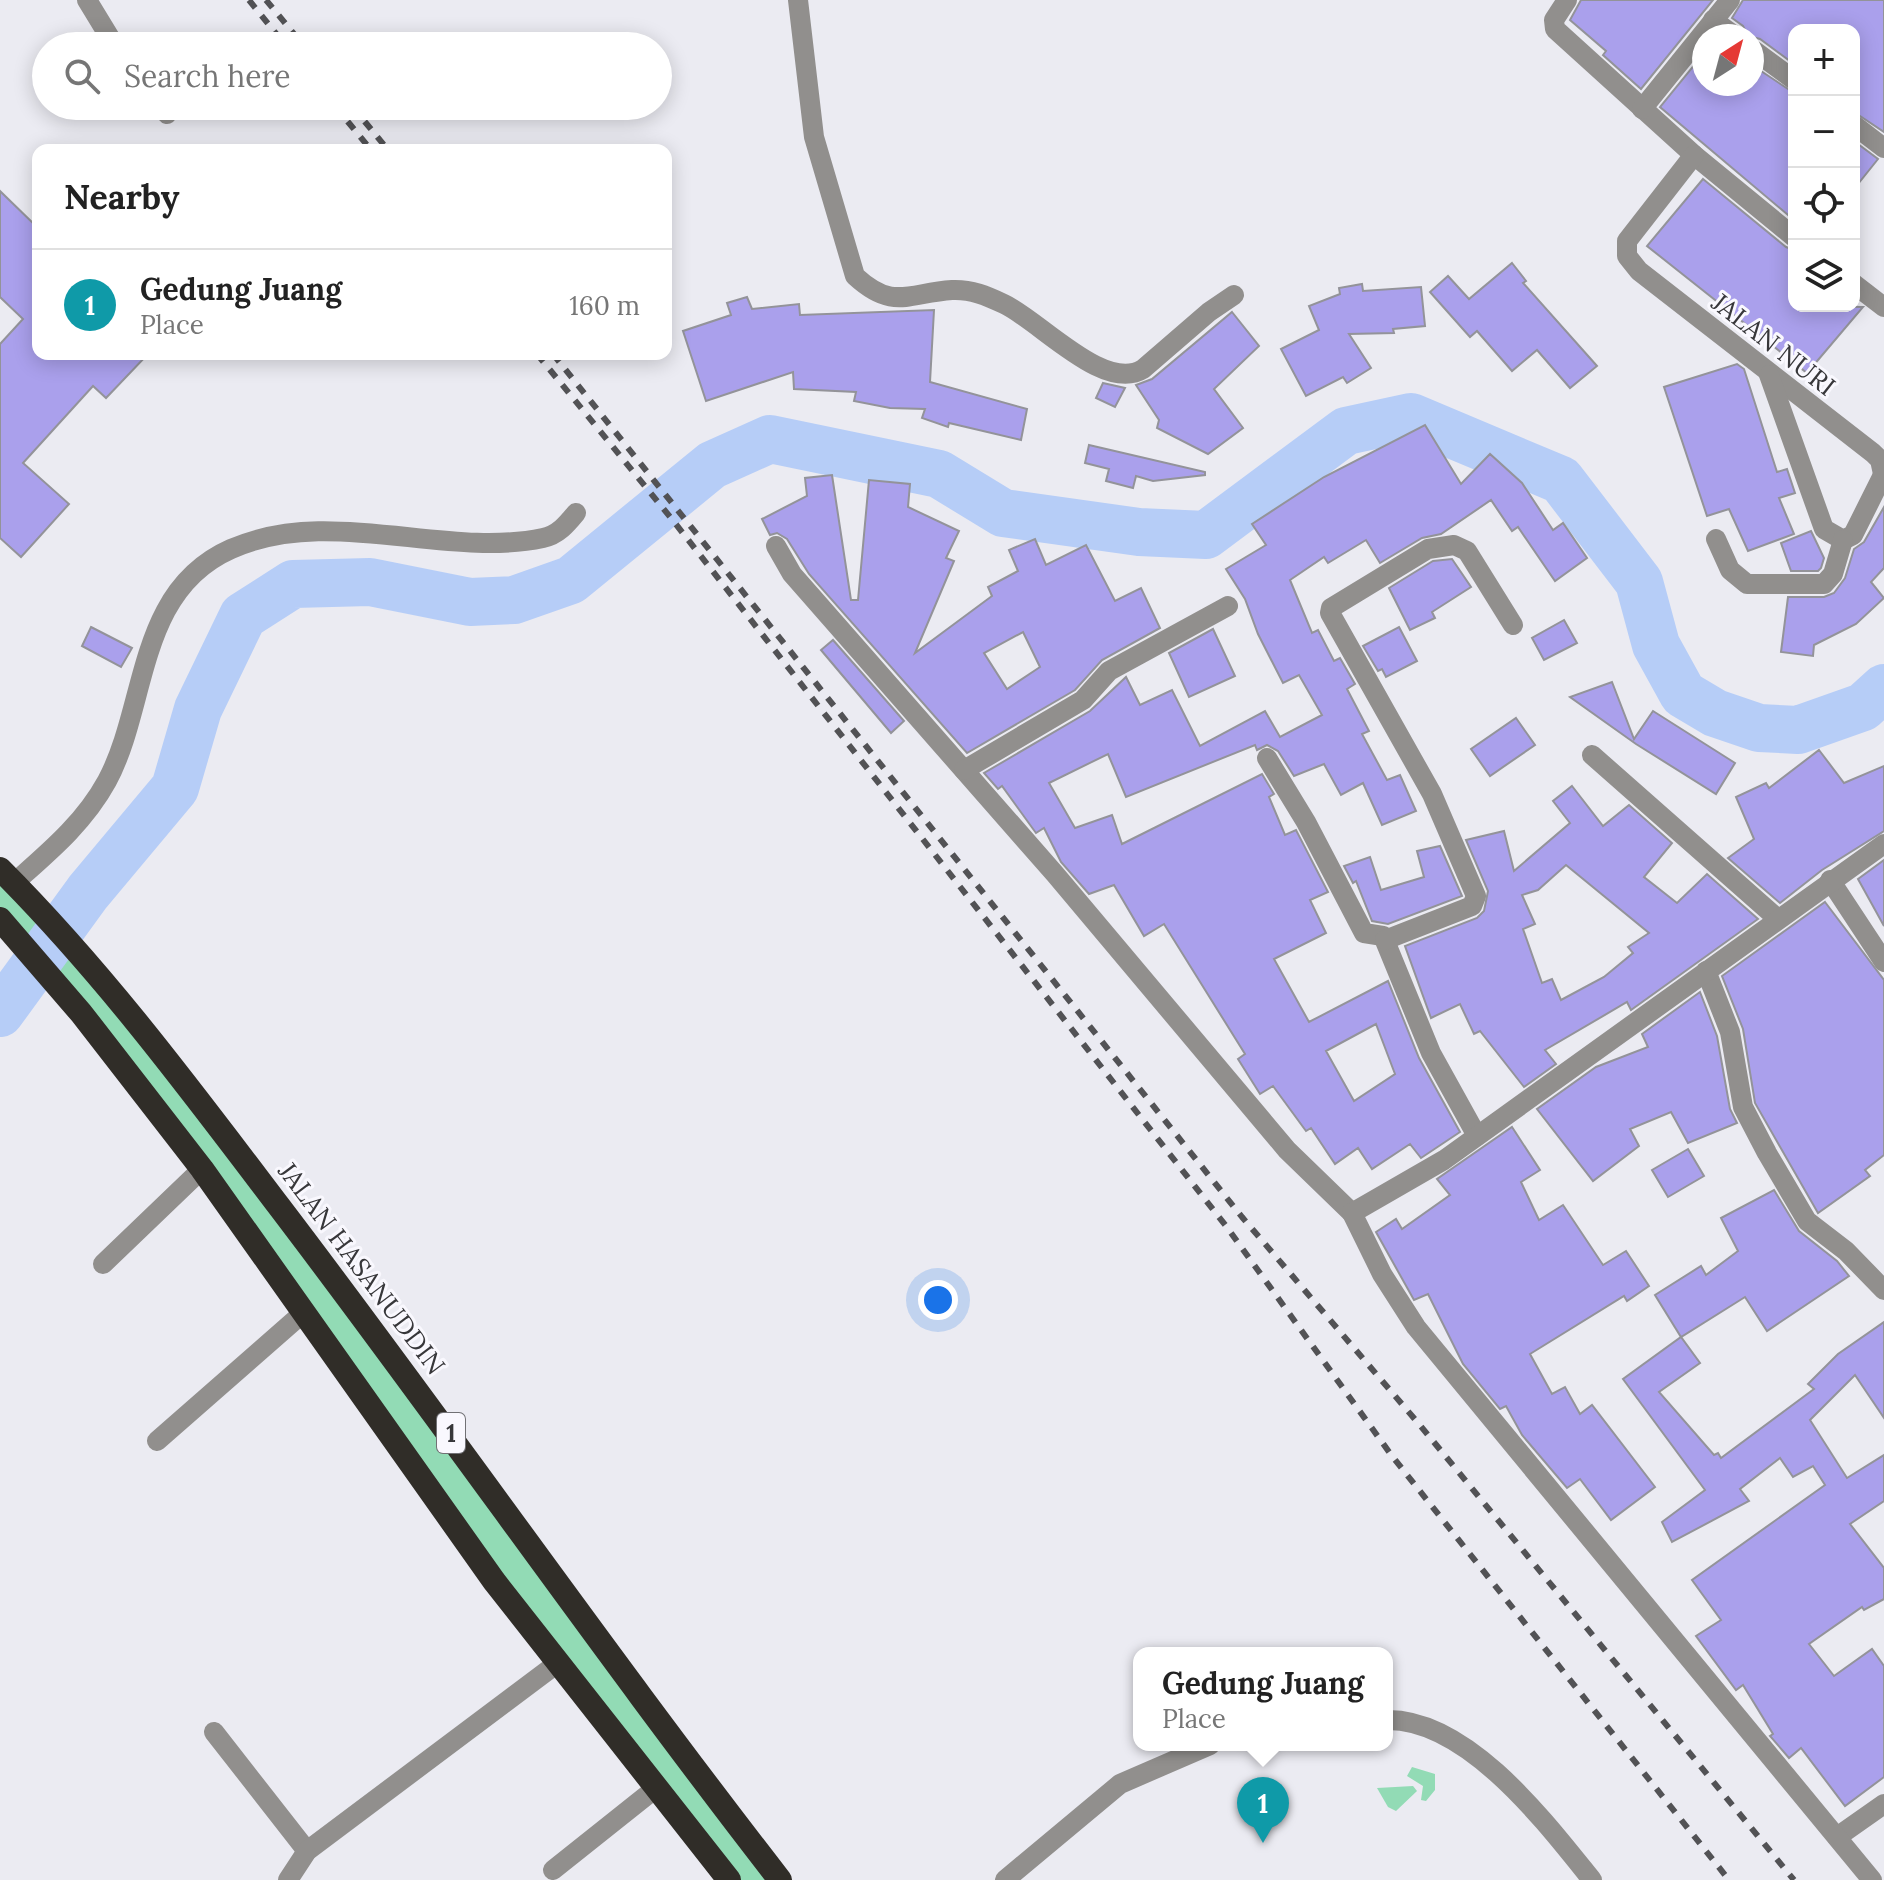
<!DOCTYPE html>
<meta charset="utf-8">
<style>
:root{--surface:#fff;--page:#f6f6f6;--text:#222;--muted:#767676;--line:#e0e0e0;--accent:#111827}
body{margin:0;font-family:Lora,serif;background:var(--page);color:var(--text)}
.controls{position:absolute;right:24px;top:24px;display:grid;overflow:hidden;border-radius:16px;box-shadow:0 4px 20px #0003}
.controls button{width:72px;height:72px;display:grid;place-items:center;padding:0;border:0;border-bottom:2px solid var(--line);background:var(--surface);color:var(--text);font:40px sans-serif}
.compass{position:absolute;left:1692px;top:24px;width:72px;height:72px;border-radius:50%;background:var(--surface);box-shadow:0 4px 20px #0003;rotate:36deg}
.you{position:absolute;left:938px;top:1300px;width:28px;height:28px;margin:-20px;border:6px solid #fff;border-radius:50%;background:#1a73e8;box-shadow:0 0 0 12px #1a73e833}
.badge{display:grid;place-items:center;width:52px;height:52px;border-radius:50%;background:var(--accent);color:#fff;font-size:26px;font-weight:700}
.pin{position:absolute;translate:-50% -66px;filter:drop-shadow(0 2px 4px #0008)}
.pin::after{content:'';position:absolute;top:42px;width:28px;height:24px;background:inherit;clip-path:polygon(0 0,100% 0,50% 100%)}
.popup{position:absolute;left:1133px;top:1647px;width:260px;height:104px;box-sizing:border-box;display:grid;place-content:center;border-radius:16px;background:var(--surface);filter:drop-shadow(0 2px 6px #0005);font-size:26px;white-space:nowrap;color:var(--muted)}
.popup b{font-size:30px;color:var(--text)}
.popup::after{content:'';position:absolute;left:50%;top:100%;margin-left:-16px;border:16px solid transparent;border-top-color:var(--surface)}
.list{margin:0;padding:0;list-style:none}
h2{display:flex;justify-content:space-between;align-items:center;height:104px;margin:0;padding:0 32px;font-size:34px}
h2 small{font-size:26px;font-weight:400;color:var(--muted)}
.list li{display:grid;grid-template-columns:52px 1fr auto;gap:24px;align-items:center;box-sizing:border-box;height:112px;padding:0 32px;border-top:2px solid var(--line)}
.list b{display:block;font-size:30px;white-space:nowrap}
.list p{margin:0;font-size:26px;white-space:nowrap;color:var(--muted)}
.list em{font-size:26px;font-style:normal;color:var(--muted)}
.icon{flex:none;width:44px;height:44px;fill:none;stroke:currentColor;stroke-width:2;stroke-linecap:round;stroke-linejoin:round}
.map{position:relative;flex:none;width:1884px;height:1880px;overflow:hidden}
.search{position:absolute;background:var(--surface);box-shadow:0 4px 20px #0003;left:32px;top:32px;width:640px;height:88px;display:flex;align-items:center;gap:20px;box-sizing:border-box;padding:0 28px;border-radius:44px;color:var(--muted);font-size:30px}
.panel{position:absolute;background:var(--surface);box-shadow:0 4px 20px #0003;left:32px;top:144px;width:640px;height:216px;border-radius:16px}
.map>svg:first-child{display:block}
.green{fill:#92dbb5}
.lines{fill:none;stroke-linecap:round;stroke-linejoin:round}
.river{stroke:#b6cdf7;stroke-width:48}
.building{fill:#aaa0ec;stroke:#939399;stroke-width:2;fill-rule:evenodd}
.minor{stroke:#918f8d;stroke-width:20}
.highway{stroke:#302d28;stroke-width:24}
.rail{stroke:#525255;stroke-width:6;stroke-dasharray:10 10;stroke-linecap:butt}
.labels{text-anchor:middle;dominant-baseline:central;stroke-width:6;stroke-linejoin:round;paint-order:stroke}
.shield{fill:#f9f8fe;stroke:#717175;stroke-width:2}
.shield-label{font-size:24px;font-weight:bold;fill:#37373a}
.street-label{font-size:26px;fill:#37373a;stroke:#f9f8fe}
</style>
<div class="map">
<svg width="1884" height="1880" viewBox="0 0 1884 1880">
<rect width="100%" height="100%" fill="#ebebf2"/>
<g class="green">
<polygon points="0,869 28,895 780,1880 729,1880 0,919"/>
<polygon points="1412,1767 1435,1774 1435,1790 1426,1801 1421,1800 1423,1786 1407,1776"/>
<polygon points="1413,1786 1417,1791 1396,1811 1388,1807 1377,1788"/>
</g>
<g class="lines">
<polyline class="river" points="0,1013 88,892 175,788 198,709 243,616 293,584 370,582 470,602 514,600 571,580 712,465 770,439 939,474 1003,513 1139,532 1206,535 1346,431 1411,417 1561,480 1639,582 1656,645 1683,694 1715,713 1759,728 1798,730 1863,707 1884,688"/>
</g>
<g class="building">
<polygon points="1581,0 1713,0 1641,89 1603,55 1606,51 1570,20"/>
<polygon points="1743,0 1884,0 1884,132 1854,112 1854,30 1794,30 1794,64 1760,39 1748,36 1743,26 1732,18"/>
<polygon points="1704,53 1704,84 1752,84 1752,65 1794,93 1794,220 1660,107"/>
<polygon points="1854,141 1878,159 1854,189"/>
<polygon points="1703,179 1786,247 1794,250 1794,306 1863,307 1807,373 1647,246"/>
<polygon points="0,191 38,228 38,354 148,354 106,398 93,386 23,463 69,504 21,557 0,538 0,344 23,319 0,297"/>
<polygon points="1512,263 1526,281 1523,283 1597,366 1570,388 1537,350 1512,371 1477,331 1470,337 1430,292 1448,276 1469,299"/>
<polygon points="1362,284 1363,291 1421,287 1425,326 1393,329 1394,333 1349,334 1371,368 1347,383 1343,377 1306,396 1281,349 1319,330 1309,306 1340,294 1339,288"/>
<polygon points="747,297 752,309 799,304 800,315 934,310 930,382 1027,409 1021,440 949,423 948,427 922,418 925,409 890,408 854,401 856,392 794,389 793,372 706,401 683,331 731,315 727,303"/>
<polygon points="1232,312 1259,346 1214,389 1243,428 1208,454 1157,428 1159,420 1136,385 1152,379"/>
<polygon points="1737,364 1744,369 1777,472 1787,469 1795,493 1779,498 1794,534 1748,551 1729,509 1707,516 1664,387"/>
<polygon points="1103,383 1125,388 1115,407 1096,398"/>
<path d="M1425 425 1461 484 1490 454 1522 483 1553 530 1563 523 1587 558 1555 581 1518 527 1512 531 1491 500 1441 534 1422 538 1380 563 1366 540 1328 563 1324 557 1290 580 1312 633 1318 630 1334 661 1340 658 1355 684 1347 689 1369 731 1362 734 1387 780 1400 775 1416 811 1382 825 1363 783 1341 795 1324 764 1294 776 1278 751 1267 745 1257 750 1255 745 1126 797 1108 754 1049 783 1075 828 1112 815 1122 844 1262 774 1274 794 1269 797 1285 835 1296 830 1328 892 1310 900 1326 933 1274 959 1309 1022 1388 981 1419 1058 1460 1132 1421 1158 1410 1144 1372 1169 1358 1148 1335 1164 1311 1128 1306 1131 1273 1086 1260 1094 1238 1059 1245 1054 1164 924 1144 936 1114 885 1089 894 1061 862 1044 828 1036 833 1002 786 998 789 984 773 1090 711 1126 677 1140 705 1172 690 1200 746 1265 711 1280 737 1322 715 1299 675 1283 683 1258 634 1245 599 1226 569 1266 545 1252 524 1324 477ZM1376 1024 1395 1074 1354 1101 1326 1051Z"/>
<polygon points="1089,445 1205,472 1205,475 1153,481 1136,476 1133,488 1106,481 1109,469 1085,463"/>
<path d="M832 475 851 600H858L869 480 910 484 908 507 959 531 946 558 954 561 915 653 992 596 988 587 1018 571 1009 550 1035 539 1046 565 1086 545 1115 601 1141 588 1160 628 1102 660 1075 690 967 753 809 574 787 539 777 533 770 535 762 519 807 496 805 478ZM1023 632 1040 667 1007 689 984 653Z"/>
<polygon points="1884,507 1884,568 1871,582 1884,598 1856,624 1814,645 1813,656 1781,652 1788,597 1824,597 1834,593 1845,578 1854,549 1864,542"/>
<polygon points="1811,531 1824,558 1821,568 1818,571 1791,571 1781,543"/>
<polygon points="1452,559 1471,587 1432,612 1435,618 1410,630 1389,588 1433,561"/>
<polygon points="1564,620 1577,643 1544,660 1532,638"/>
<polygon points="91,627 132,648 121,667 82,646"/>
<polygon points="1399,627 1417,661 1386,677 1382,669 1378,671 1363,646"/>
<polygon points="1213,629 1235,676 1189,697 1169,653"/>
<polygon points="833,640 904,721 891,733 821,650"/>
<polygon points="1612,682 1634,739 1653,711 1735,763 1716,794 1636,744 1570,697"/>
<polygon points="1516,718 1535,745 1490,776 1471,749"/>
<polygon points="1819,750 1844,783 1884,766 1884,831 1822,870 1780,903 1728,858 1754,839 1736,797 1766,783 1769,788"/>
<path d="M1572 786 1603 826 1629 805 1672 843 1644 877 1677 903 1707 874 1758 919 1631 1010 1627 1002 1545 1050 1556 1064 1524 1087 1480 1031 1474 1034 1460 1004 1431 1018 1405 946 1477 918 1484 911 1488 891 1466 840 1504 831 1514 871 1570 823 1553 801ZM1566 865 1649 933 1628 947 1633 953 1604 977 1561 1000 1552 979 1542 983 1523 929 1535 924 1522 895 1538 890Z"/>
<polygon points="1440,846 1462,896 1388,924 1372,921 1356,881 1353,883 1344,866 1370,857 1381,890 1424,877 1417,851"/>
<polygon points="1884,860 1884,926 1858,879"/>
<polygon points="1825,902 1884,980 1884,1155 1865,1170 1870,1176 1818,1213 1755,1103 1743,1029 1722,976"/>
<polygon points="1700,992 1717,1036 1730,1109 1737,1123 1688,1143 1671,1112 1630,1129 1639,1146 1593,1181 1537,1109 1596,1067 1648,1047 1642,1034"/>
<polygon points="1512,1127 1540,1170 1521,1182 1539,1220 1563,1205 1603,1265 1626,1251 1649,1286 1627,1301 1624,1296 1530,1354 1552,1394 1565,1387 1580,1414 1592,1405 1655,1487 1611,1520 1580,1479 1567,1488 1522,1435 1506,1406 1500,1409 1463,1364 1428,1294 1414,1300 1376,1232 1396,1219 1402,1229 1450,1195 1437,1179"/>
<polygon points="1688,1149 1704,1176 1668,1197 1652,1170"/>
<polygon points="1774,1190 1799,1231 1837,1261 1849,1276 1767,1331 1745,1297 1681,1337 1655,1295 1701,1266 1706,1275 1738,1251 1721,1218"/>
<polygon points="1884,1322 1884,1418 1855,1375 1810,1420 1847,1478 1884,1455 1884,1501 1850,1524 1884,1568 1884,1599 1864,1610 1862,1607 1809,1644 1834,1676 1872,1649 1884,1666 1884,1777 1845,1806 1801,1748 1789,1758 1770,1736 1773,1734 1743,1685 1736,1690 1696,1636 1721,1620 1692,1580 1825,1485 1813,1466 1793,1477 1780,1458 1740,1489 1749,1501 1672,1542 1662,1522 1705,1490 1623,1379 1681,1337 1700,1363 1659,1392 1714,1455 1718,1453 1721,1458 1814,1389 1808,1384 1838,1354"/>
</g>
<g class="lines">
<g class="minor">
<polyline points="87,0 115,46"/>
<path d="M798 0 814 137 855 276C893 311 908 293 952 290 971 289 987 296 1004 304 1039 320 1104 393 1143 369L1209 312 1234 295"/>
<polyline points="1567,0 1554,20 1555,29 1694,155 1794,237"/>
<polyline points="1713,20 1735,36"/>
<polyline points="1752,49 1794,80"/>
<polyline points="161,106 167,114"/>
<polyline points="1642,109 1730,0"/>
<polyline points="1854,125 1884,148"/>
<polyline points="1694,155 1627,241 1627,256 1639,271 1873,453 1880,460 1883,474"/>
<polyline points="1854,284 1884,307"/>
<polyline points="1769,375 1824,529 1843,540 1853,535 1884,473"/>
<polyline points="1716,539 1730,570 1747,584 1824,584 1833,574 1843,540"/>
<polyline points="776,546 792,574 1055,874 1287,1150 1352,1213"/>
<polyline points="1592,755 1778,919"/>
<polyline points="1267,758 1306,822 1364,933 1383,936 1431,1053 1477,1136"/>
<polyline points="964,770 1083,700 1109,671 1228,606"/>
<polyline points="1830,880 1884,962"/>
<path d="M14 883C49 852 84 823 107 781 148 705 136 591 231 549 330 505 444 559 543 538 558 535 567 524 576 513"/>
<polyline points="1385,940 1472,906 1476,896 1432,794 1330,613 1331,608 1428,549 1454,545 1467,551 1513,625"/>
<polyline points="1706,971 1730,1032 1743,1107 1767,1153 1807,1221 1846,1251 1884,1290"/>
<polyline points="103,1264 202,1169"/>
<polyline points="157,1441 303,1313"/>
<path d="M1387 1720C1468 1719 1546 1823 1592 1880"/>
<polyline points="214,1732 307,1851"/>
<polyline points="1837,1837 1884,1804"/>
<polyline points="553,1870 656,1788"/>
<polyline points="288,1880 307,1851 559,1662"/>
<polyline points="1005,1880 1120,1784 1210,1745"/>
<polyline points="1872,1880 1416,1327 1382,1274 1352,1213 1444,1160 1884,844"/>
</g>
<g class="highway">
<path d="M0 869C103 972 190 1089 278 1205 448 1428 608 1659 780 1880"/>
<polyline points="0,919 81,1013 202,1169 494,1581 729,1880"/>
</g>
<g class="rail">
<polyline points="249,0 286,46"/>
<polyline points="266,0 304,46"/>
<polyline points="335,106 371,150"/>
<polyline points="352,106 388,150"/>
<polyline points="537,354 671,518 1226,1226 1392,1456 1729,1880"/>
<polyline points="553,354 1242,1217 1419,1424 1794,1880"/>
</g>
</g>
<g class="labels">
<rect class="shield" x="437" y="1413" width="28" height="40" rx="6"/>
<g class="shield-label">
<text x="451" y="1433">1</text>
</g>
<g class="street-label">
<text transform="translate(1774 344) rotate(38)">JALAN NURI</text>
<text transform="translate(362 1268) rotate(53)">JALAN HASANUDDIN</text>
</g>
</g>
</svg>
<div class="controls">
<button>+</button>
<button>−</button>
<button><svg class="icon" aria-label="locate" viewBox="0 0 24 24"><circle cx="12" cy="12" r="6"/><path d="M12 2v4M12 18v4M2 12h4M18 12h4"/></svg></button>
<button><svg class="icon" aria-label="layers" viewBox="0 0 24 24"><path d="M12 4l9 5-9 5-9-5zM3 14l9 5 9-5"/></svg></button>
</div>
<svg class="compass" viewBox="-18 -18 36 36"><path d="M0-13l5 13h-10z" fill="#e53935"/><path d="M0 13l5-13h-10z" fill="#767676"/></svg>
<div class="you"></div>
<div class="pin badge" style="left:1263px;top:1843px;background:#0f9aa8">1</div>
<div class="popup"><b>Gedung Juang</b>Place</div>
<div class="search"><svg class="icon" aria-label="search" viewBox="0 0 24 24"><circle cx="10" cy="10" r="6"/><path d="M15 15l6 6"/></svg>Search here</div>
<section class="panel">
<h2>Nearby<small></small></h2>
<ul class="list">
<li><span class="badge" style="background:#0f9aa8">1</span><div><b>Gedung Juang</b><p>Place</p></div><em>160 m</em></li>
</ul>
</section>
</div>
